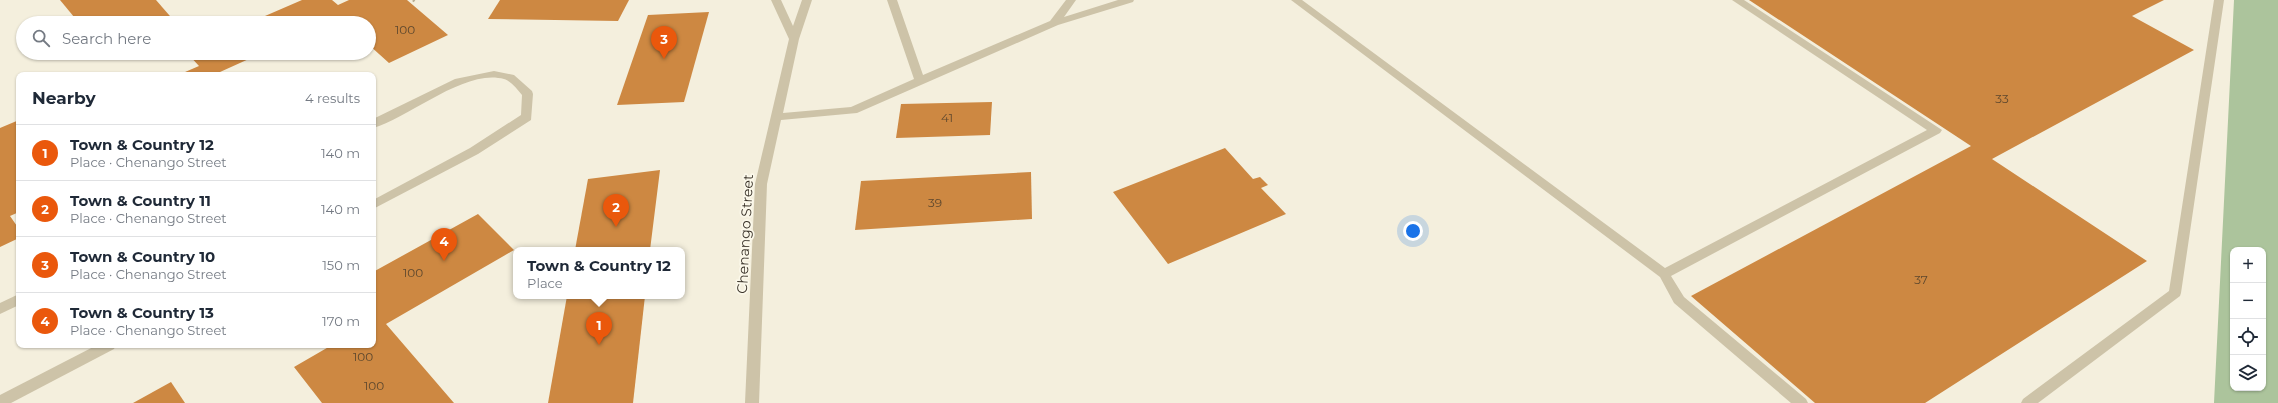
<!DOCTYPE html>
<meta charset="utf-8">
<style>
:root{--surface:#fff;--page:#f2f2f3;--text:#1f2937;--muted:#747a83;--line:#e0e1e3;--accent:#ea580c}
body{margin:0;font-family:Montserrat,sans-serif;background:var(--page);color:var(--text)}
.controls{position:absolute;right:12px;bottom:12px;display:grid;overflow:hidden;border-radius:8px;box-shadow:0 1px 3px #0004}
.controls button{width:36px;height:36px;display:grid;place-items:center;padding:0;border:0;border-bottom:1px solid var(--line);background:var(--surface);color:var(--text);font:20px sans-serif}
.you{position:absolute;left:1413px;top:231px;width:14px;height:14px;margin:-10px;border:3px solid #fff;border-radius:50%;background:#1a73e8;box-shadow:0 0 0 6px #1a73e833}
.badge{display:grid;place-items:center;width:26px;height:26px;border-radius:50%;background:var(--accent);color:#fff;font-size:13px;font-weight:700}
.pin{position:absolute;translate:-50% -33px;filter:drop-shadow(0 1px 2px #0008)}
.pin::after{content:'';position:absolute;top:21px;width:14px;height:12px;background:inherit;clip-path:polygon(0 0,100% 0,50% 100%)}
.popup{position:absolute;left:513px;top:247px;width:172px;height:52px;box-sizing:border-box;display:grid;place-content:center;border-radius:8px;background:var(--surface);filter:drop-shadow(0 1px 3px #0005);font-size:13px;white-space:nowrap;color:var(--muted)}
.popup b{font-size:15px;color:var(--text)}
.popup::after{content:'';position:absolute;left:50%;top:100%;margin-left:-8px;border:8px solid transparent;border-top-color:var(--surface)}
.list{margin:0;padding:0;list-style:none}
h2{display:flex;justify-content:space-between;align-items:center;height:52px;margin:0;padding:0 16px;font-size:17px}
h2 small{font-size:13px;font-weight:400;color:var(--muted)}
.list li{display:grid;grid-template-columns:26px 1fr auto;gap:12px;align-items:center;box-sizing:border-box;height:56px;padding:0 16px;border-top:1px solid var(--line)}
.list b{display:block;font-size:15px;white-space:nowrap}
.list p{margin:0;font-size:13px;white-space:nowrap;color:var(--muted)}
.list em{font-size:13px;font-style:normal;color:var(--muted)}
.icon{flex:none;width:22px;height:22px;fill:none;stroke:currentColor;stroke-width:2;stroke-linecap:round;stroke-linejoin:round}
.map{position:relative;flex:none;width:2278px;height:403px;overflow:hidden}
.search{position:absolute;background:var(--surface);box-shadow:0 1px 3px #0004;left:16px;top:16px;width:360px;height:44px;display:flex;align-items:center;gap:10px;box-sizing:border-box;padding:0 14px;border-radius:22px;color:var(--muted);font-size:15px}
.panel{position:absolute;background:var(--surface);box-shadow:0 1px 3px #0004;left:16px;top:72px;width:360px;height:276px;border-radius:8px}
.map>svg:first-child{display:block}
.green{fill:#acc49c;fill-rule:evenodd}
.building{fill:#cd8842}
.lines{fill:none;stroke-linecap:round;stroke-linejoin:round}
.path{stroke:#b9ad92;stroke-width:2.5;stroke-dasharray:2 2;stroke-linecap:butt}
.minor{fill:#cdc3a8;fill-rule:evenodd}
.labels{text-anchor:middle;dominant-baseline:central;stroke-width:3.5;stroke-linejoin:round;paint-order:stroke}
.number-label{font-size:12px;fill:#5e482e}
.street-label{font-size:14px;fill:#393228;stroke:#fbf8ea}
</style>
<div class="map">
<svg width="2278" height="403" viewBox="0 0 2278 403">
<rect width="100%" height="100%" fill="#f4efdd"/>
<path class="green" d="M2234 0H2278V403H2214ZM2233 250H2263V388H2233Z"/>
<g class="building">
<polygon points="60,0 156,0 176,23 79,23"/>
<polygon points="302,0 332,0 338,5 349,0 407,0 448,35 389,63 369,45 369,23 345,23 340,18 329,23 249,23"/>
<polygon points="500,0 629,0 618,21 488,19"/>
<polygon points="1749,0 2164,0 2132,16 2194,50 1992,159 2147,261 1925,403 1815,403 1691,296 1971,146"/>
<polygon points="709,12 684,102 617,105 648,15"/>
<polygon points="187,53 262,53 220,72 223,75 178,75 199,66"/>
<polygon points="992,102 990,135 896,138 901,104"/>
<polygon points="19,120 19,212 10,216 19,229 19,238 0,247 0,128"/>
<polygon points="1225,148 1253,179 1260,177 1268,185 1261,188 1286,214 1168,264 1113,192"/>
<polygon points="660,170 650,250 575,250 588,179"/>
<polygon points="1031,172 1032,219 855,230 861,181"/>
<polygon points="478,214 514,250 386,324 454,403 322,403 294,367 332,345 373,345 373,272"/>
<polygon points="567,296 645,296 633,403 548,403"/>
<polygon points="171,382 185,403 133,403"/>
</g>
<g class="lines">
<polyline class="path" points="413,0 415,2"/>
<g class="minor">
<polygon points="771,0 781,0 793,26 802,0 812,0 799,39 783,113 851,107 914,79 887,0 897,0 923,75 1050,21 1066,0 1076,0 1064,17 1118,0 1134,0 1133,2 1058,25 857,113 781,120 767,184 759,403 745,403 755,184 789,39"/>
<polygon points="1291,0 1302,0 1665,268 1927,130 1732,0 1744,0 1942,130 1940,133 1671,276 1684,297 1806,399 1808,403 1791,403 1674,303 1660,277"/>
<polygon points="2214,0 2224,0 2181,293 2180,296 2038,403 2021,403 2023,399 2169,291"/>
<path d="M494 71 514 75 532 91 533 94 531 120 478 154 373 209V200L470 148 521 115 522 95C517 89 511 81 504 79 465 68 409 118 373 128V119L455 79Z"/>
<polygon points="19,294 19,305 0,314 0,303"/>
<polygon points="97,345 116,345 114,349 11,403 0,403 0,395"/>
</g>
</g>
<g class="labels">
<g class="number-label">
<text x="405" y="29">100</text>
<text x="2002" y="98">33</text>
<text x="947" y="117">41</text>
<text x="935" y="202">39</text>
<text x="413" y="272">100</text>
<text x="1921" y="279">37</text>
<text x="363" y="356">100</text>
<text x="374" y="385">100</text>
</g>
<g class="street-label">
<text transform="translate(745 234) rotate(-87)">Chenango Street</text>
</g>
</g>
</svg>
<div class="controls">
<button>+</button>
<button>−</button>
<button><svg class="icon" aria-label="locate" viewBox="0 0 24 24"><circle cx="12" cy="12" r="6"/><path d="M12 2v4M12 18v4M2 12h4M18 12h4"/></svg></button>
<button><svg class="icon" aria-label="layers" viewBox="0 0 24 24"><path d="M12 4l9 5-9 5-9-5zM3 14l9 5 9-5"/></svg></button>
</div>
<div class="you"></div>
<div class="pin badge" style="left:599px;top:345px">1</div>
<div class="popup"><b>Town &amp; Country 12</b>Place</div>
<div class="pin badge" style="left:616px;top:227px">2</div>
<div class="pin badge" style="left:664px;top:59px">3</div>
<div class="pin badge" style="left:444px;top:261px">4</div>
<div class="search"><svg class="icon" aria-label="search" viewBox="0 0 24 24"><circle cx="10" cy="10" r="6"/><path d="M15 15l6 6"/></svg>Search here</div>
<section class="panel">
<h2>Nearby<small>4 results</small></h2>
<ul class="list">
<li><span class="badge">1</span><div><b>Town &amp; Country 12</b><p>Place · Chenango Street</p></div><em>140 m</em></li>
<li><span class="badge">2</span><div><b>Town &amp; Country 11</b><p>Place · Chenango Street</p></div><em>140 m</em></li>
<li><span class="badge">3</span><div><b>Town &amp; Country 10</b><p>Place · Chenango Street</p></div><em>150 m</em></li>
<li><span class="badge">4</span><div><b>Town &amp; Country 13</b><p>Place · Chenango Street</p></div><em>170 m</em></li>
</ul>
</section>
</div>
